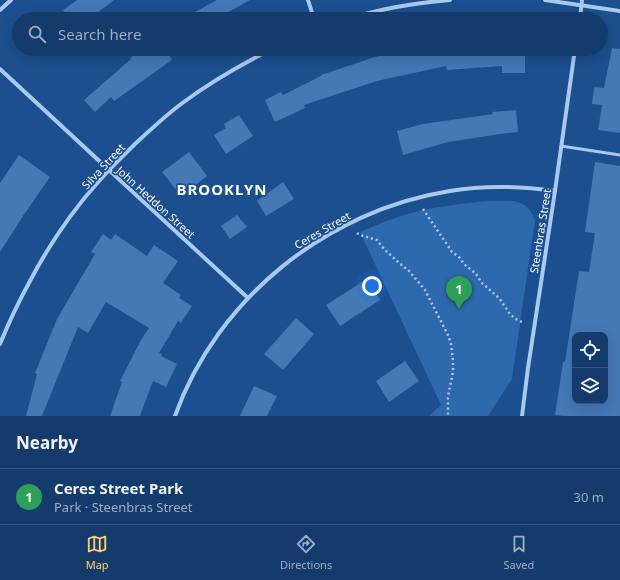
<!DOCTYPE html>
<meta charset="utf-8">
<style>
:root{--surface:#143b6b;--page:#1d4271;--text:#f1f3f6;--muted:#9dadc1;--line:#33557e;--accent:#ffd166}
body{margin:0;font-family:"Noto Sans",sans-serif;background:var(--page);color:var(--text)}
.controls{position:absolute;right:12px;bottom:12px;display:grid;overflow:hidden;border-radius:8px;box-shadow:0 4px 16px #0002}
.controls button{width:36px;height:36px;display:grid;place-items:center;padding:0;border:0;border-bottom:1px solid var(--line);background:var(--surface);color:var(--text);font:20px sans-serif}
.you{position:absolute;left:372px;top:286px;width:14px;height:14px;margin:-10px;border:3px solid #fff;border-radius:50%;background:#1a73e8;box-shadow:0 0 0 6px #1a73e833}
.badge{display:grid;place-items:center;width:26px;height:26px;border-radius:50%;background:var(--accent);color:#fff;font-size:13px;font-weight:700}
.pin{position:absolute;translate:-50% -33px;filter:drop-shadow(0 1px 2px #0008)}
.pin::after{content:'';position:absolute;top:21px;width:14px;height:12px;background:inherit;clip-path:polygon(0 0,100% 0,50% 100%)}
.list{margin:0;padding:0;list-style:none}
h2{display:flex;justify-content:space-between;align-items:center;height:52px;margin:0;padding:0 16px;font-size:17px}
h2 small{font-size:13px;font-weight:400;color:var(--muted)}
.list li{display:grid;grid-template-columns:26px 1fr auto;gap:12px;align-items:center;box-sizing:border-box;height:56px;padding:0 16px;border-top:1px solid var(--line)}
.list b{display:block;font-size:15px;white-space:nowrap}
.list p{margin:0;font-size:13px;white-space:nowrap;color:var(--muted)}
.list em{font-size:13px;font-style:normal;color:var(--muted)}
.icon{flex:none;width:22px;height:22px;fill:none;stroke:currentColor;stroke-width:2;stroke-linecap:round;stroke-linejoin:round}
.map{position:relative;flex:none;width:620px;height:416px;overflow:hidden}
.search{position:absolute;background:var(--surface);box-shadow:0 4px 16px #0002;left:12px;right:12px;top:12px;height:44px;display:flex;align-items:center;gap:10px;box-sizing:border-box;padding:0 14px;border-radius:22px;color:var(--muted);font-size:15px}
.sheet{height:108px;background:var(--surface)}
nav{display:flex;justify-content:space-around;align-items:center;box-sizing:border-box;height:56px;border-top:1px solid var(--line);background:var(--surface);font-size:11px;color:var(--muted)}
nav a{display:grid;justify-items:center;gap:2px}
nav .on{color:var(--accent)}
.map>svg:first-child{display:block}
.green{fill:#2e69ad}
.building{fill:#4478b7;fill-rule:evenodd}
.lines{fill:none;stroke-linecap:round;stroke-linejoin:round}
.path{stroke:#a9c9ee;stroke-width:2.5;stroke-dasharray:2 3;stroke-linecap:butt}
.lane{stroke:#a9c9ee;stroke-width:3}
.street{stroke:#a9c9ee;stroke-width:4}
.labels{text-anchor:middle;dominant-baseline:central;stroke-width:3.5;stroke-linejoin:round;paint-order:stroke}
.street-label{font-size:11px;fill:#fff;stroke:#1b4f8f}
.district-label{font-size:15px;font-weight:bold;letter-spacing:1px;fill:#fff;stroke:#1b4f8f}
</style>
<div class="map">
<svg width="620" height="416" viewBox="0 0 620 416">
<rect width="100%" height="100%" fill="#1b4f8f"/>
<path class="green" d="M490 201C510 201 527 197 535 220L512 379 488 416H429L441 405 360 232C376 225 391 219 407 214 434 207 462 203 490 201Z"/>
<g class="building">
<polygon points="77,0 114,0 89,19 70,19 63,10"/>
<polygon points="217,0 250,0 216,19 182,19"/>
<polygon points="612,48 620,49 620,133 598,130 602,105 592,104 594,87 604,88"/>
<polygon points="143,49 165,49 172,60 114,101 111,97 95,112 84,100 131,59 130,58"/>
<polygon points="411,49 525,49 525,73 502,73 502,66 447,70 446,66 377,81 304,105 305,108 275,122 265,100 281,92 283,95 321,76 321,75 375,57"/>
<polygon points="516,110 518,132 507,133 448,142 403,155 397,131 423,124 493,114 492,112"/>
<polygon points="239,115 253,136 226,154 214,135 226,128 224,124"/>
<polygon points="189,152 207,176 184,194 180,189 177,191 162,172"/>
<polygon points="19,155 50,177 23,216 0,252 0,183"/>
<path d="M595 162 620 166V416H564L555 415 563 362H565L579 271 589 272 595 233 585 232ZM575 335H605V401H575Z"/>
<polygon points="283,182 294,199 266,216 257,201"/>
<polygon points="237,215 247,227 230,239 221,226"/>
<polygon points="103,234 111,240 115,234 147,256 154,245 178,261 163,283 181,295 179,298 192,306 181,323 178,321 159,353 162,354 161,356 177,364 166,387 153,381 140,416 110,416 122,382 120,381 141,340 149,328 106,302 88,333 78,327 42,416 26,416 37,374 35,373 57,319 95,254 91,252"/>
<polygon points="367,279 380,300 340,326 326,305"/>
<polygon points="296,318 314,334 283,370 264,354"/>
<polygon points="405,361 419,381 389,402 376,381"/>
<polygon points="254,386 277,396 267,416 240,416"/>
</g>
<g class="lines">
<g class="path">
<polyline points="423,209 452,252 459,257 464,264 476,274 482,283 499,298 510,314 514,318 522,322"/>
<polyline points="357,233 360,235 377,240 384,249 398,262 409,271 425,290 448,335 451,344 453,361 453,372 448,396 448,416"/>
</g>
<polyline class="lane" points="561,146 620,155"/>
<g class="street">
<polyline points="308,0 314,19"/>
<polyline points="545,0 620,11"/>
<polyline points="0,10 11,0"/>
<path d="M349 19C381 8 416 3 450 0"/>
<polyline points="580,19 582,0"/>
<polyline points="0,69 109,170 248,298"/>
<path d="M0 344C9 322 19 301 30 281 49 245 72 211 99 181 110 168 123 156 135 144 150 130 165 116 181 104 209 83 240 65 272 49"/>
<path d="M175 416C217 298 328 210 450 191 485 185 520 186 555 191"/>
<polyline points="522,416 528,368 555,191 575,49"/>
</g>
</g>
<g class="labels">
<g class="street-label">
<text transform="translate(103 166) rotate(-47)">Silva Street</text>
<text transform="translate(156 202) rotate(42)">John Heddon Street</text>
<text transform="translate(322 230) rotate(-30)">Ceres Street</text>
<text transform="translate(540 231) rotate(-81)">Steenbras Street</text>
</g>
<g class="district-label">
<text x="222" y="189">BROOKLYN</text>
</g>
</g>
</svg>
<div class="controls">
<button><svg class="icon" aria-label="locate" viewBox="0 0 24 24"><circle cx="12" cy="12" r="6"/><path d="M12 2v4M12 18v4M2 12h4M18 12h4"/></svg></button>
<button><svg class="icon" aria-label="layers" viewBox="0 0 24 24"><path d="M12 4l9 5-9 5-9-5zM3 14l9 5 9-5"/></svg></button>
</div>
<div class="you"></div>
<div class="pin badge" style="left:459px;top:309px;background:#2e9e5b">1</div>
<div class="search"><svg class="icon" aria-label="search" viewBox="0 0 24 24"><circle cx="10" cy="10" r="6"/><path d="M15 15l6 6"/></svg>Search here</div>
</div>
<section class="sheet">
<h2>Nearby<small></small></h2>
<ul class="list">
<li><span class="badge" style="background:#2e9e5b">1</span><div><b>Ceres Street Park</b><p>Park · Steenbras Street</p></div><em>30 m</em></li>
</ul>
</section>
<nav>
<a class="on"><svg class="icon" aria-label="map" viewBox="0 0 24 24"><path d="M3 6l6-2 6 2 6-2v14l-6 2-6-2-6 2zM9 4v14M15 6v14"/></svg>Map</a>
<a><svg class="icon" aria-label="directions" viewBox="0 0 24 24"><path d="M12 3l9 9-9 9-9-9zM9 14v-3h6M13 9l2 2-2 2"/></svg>Directions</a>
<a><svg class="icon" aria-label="saved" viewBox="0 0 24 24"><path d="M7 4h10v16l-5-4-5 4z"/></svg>Saved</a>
</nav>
